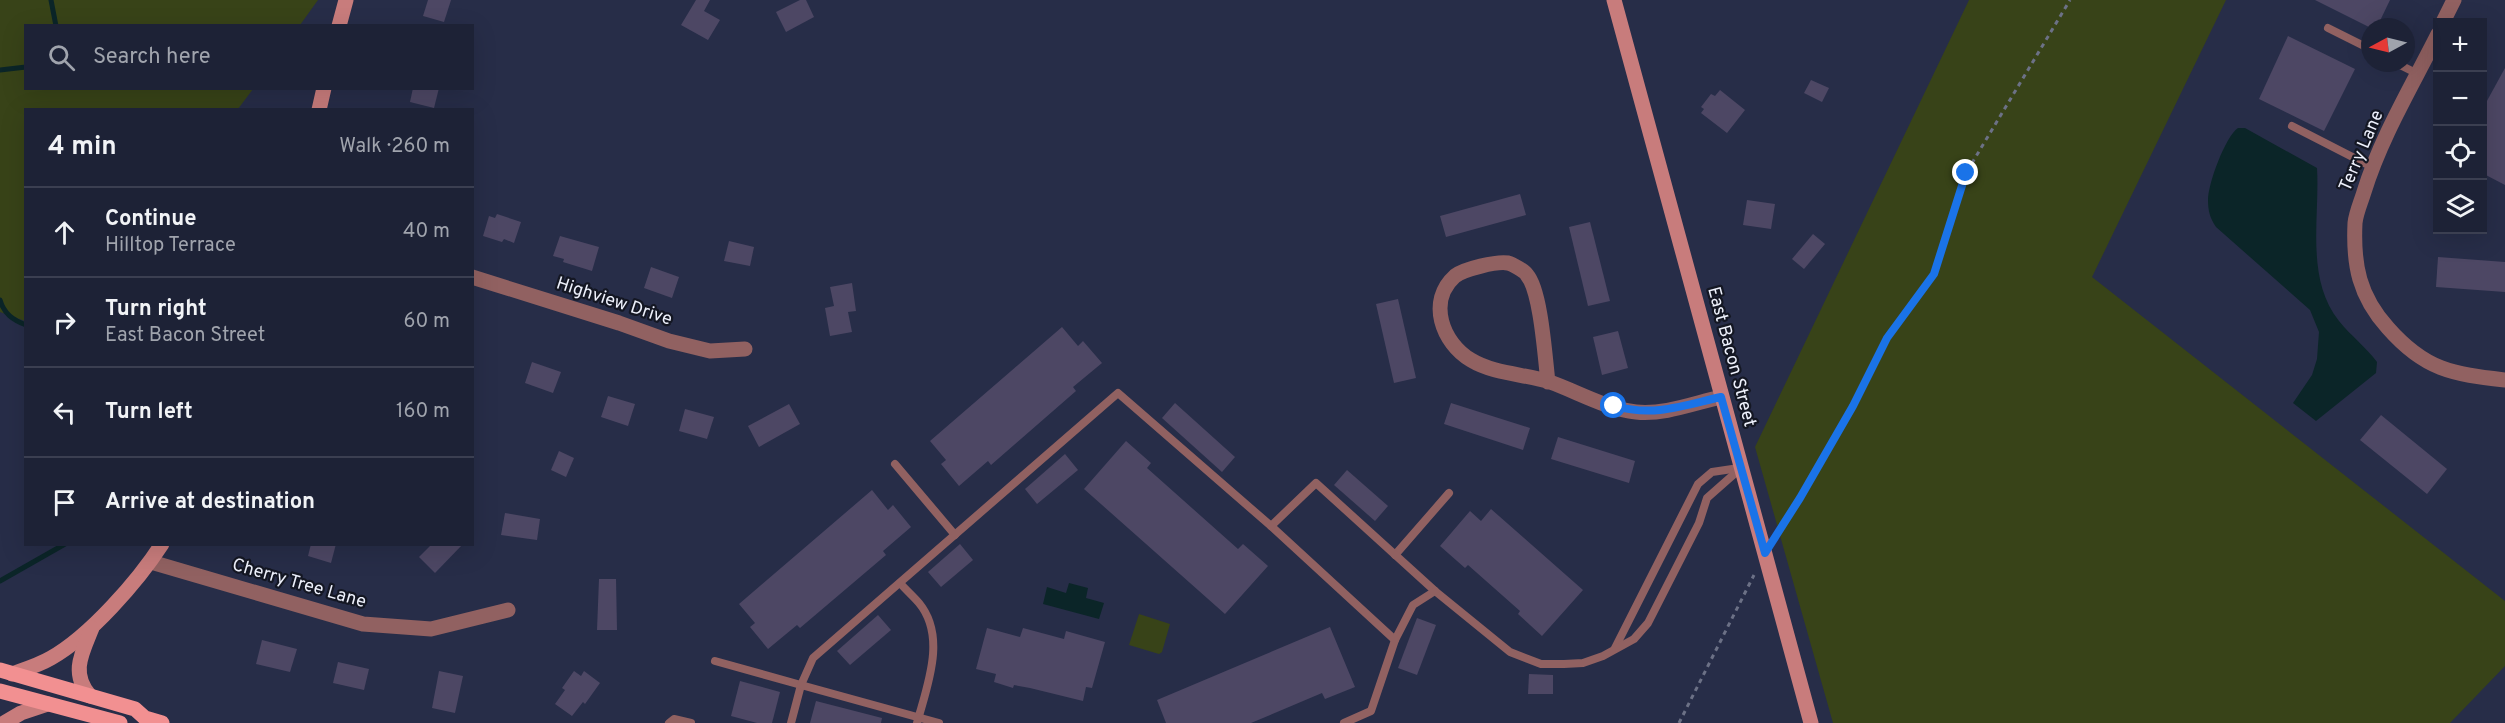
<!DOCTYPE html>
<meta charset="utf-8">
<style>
:root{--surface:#1d2236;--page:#252a3e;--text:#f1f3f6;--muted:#a0a4ad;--line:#3b3f51}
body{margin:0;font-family:Overpass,sans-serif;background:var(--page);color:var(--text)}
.controls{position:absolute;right:18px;top:18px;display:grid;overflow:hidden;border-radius:0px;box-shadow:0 6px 24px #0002}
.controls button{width:54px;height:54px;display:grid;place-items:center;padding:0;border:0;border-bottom:2px solid var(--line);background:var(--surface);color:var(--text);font:30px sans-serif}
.compass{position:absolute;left:2361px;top:18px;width:54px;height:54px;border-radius:50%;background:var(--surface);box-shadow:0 6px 24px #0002;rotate:263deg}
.stop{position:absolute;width:18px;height:18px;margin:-14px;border:4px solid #1a73e8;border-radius:50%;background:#fff}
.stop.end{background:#1a73e8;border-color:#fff;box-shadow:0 2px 6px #0008}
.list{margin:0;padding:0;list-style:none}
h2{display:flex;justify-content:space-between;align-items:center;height:78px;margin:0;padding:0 24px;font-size:26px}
h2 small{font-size:20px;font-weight:400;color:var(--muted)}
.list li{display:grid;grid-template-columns:39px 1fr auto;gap:18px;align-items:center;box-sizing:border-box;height:90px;padding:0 24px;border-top:2px solid var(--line)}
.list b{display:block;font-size:22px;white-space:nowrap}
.list p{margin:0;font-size:20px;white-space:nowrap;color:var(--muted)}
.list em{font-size:20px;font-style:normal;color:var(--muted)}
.icon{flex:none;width:33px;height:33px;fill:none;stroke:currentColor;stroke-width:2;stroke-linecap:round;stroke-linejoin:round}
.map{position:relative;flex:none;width:2505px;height:723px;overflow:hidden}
.search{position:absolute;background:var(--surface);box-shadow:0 6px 24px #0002;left:24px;top:24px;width:450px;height:66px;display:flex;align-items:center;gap:15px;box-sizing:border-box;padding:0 21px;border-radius:0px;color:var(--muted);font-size:22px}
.panel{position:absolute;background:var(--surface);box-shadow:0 6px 24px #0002;left:24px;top:108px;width:450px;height:438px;border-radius:0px}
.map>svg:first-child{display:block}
.green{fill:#384318}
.water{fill:#0b2528}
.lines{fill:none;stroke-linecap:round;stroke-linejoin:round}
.stream{stroke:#0b2528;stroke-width:5}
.building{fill:#4d4764}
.path{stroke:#6c7186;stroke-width:3;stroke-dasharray:4.5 4.5;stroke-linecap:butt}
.lane{stroke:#916161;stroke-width:8}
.street{stroke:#916161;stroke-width:15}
.secondary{stroke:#c87c7c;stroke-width:15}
.primary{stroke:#f29091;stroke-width:15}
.route{stroke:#1a73e8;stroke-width:8}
.labels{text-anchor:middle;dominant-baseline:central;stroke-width:4.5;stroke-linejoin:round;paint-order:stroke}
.street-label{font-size:18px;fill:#eef1fc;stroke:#141723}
</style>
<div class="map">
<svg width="2505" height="723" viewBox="0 0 2505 723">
<rect width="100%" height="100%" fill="#272d48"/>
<g class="green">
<polygon points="0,0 318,0 300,25 26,26 26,88 253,89 238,109 26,110 25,321 0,312"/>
<polygon points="1969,0 2226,0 2092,277 2505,601 2505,666 2450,723 1833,723 1755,447"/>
<polygon points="1139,614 1170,624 1162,652 1159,654 1129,645"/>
</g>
<g class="water">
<path d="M2238 128H2245L2317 168C2320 218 2305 278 2339 321 2351 336 2366 347 2377 362L2376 373 2316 421 2293 403 2312 375 2317 359 2319 332 2310 310 2216 227C2210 218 2208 211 2208 200 2208 184 2225 137 2238 128Z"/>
<polygon points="1069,583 1088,588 1086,598 1104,603 1099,619 1043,604 1047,587 1066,593"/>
</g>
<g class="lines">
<g class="stream">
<polyline points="51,0 56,26"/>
<polyline points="0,70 26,67"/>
<path d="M0 300C4 314 13 320 26 325"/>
<polyline points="0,581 65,544"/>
</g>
</g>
<g class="building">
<polygon points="428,0 451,0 444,22 423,16"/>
<polygon points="696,0 710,0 704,11 720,20 708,40 681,25"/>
<polygon points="800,0 806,0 814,17 786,32 776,12"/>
<polygon points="2315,0 2390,0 2377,27 2369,27"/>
<polygon points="2288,36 2355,69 2324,131 2259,99"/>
<polygon points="2505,68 2505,185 2482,173 2482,110"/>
<polygon points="1811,80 1829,88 1822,102 1804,93"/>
<polygon points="413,88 439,88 434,108 410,102"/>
<polygon points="1720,90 1745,110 1727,133 1701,113 1704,109 1701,107 1711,94 1715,96"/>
<polygon points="1520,194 1526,215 1446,237 1440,216"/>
<polygon points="1747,200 1775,204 1771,229 1743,225"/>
<polygon points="497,214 521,222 514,243 504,239 502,242 483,236 489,216 495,218"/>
<polygon points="1590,222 1610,301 1588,306 1569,227"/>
<polygon points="1813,234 1825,244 1804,269 1792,259"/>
<polygon points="560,236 599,247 592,271 563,262 564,259 553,256"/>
<polygon points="729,241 754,247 750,266 724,261"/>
<polygon points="2438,257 2505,262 2505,292 2436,287"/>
<polygon points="651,267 679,277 672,298 644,288"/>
<polygon points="852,283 856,311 848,312 852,332 830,336 825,308 834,306 830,287"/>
<polygon points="1398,299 1416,378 1394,383 1376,304"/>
<polygon points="1062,327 1078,346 1083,341 1102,363 1073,387 1076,391 991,465 988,461 959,486 941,464 946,460 930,441"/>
<polygon points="1618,331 1628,368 1602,375 1593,337"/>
<polygon points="532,362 561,372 553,393 525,383"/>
<polygon points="608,396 635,404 628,426 601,417"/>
<polygon points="1175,403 1235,457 1222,472 1162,418"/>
<polygon points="1451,403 1530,428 1523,450 1444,424"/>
<polygon points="789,404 800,424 759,447 748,426"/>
<polygon points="685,409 714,417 707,439 679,431"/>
<polygon points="2381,415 2447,469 2427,494 2360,440"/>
<polygon points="1558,437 1635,461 1629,483 1551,459"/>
<polygon points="1126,441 1151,463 1147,468 1238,549 1243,544 1268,566 1225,614 1084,489"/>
<polygon points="559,451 574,458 566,477 551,470"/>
<polygon points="1065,454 1078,470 1037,504 1025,489"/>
<polygon points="1347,470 1388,506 1375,521 1334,485"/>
<polygon points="872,490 888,510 893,505 911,527 883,551 886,555 800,628 797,625 768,649 750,627 755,623 739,604"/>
<polygon points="1491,509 1583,590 1542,636 1518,614 1520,611 1468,565 1465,568 1440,546 1470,511 1481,521"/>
<polygon points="505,513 540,519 537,540 501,535"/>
<polygon points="311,544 336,544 331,563 308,556"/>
<polygon points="432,544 463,544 435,573 419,557"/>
<polygon points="960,544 973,560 941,587 928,572"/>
<polygon points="599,579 616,579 617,630 597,630"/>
<polygon points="878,615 891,630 850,665 837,651"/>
<polygon points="1417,618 1436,625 1417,675 1398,668"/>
<polygon points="1330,627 1355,687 1325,699 1322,693 1251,723 1166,723 1157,700"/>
<polygon points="987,628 1020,637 1023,628 1064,639 1066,631 1105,642 1092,688 1086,687 1083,701 1030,688 1014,685 1013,688 994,682 996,674 976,669"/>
<polygon points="262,640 297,649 290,672 256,664"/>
<polygon points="338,662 369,669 364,690 333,683"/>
<polygon points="439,671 463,676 455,713 432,708"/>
<polygon points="574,671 581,676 584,671 600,683 585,704 583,702 572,716 555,704 565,690 562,688"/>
<polygon points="1529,674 1553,675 1553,694 1528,694"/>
<polygon points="740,681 780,692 772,723 757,723 731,716"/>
<polygon points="816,701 882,718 881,723 810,723"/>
</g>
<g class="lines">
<g class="path">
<polyline points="1776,535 1853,406 1887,338 1934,274 1966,173 2070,0"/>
<polyline points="1679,723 1754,575"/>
</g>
<g class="lane">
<polyline points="2328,28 2370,49"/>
<polyline points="2396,63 2418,74"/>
<polyline points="2292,126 2372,167"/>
<polyline points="895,464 955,535"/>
<polyline points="1271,526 1395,640"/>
<polyline points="1395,555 1449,493"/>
<path d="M900 583C906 590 913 596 919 603 947 637 927 686 917 723"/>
<polyline points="1615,648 1698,484 1712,472 1739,468"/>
<polyline points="715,661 801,685 791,723"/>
<polyline points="669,723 674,719 691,723"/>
<polyline points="939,723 801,685 813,658 1118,393 1271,526 1316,483 1435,591 1510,652 1541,664 1564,664 1583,663 1603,656 1634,639 1648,623 1699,523 1707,498 1741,468"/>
<polyline points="1344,723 1371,711 1395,640 1413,605 1435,591"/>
</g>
<g class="street">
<polyline points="2443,22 2454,0"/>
<path d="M2438 34C2412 86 2381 137 2364 192 2361 202 2356 213 2355 223 2353 265 2359 296 2388 328 2425 370 2452 374 2505 380"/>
<polyline points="472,277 619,323 669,341 710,351 745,349"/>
<path d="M1548 382C1545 358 1541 291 1527 275 1525 271 1512 264 1508 263 1497 261 1464 269 1455 276 1427 301 1442 343 1471 360 1494 374 1525 374 1550 382 1578 392 1607 409 1636 412 1664 415 1694 403 1721 397"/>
<polyline points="151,562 363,624 431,629 508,610"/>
</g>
<g class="secondary">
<polyline points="1614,0 1811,723"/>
<polyline points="339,26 346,0"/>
<polyline points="319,110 324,88"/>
<path d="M12 674C26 669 39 665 51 658 90 636 138 581 162 544"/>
<path d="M90 696C70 673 82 653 92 628"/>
<polyline points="4,723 21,713 48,704"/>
</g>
<g class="primary">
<polyline points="0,670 135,709 145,718 162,723"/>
<polyline points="0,691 120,723"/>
</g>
</g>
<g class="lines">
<path class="route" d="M1614 406C1655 417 1682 406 1721 397L1765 553 1800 498 1853 406 1887 338 1934 274 1966 173"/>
</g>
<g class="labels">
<g class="street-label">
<text transform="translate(2362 151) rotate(-67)">Terry Lane</text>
<text transform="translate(614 302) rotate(18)">Highview Drive</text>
<text transform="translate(1731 357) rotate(75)">East Bacon Street</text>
<text transform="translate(299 584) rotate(16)">Cherry Tree Lane</text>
</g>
</g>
</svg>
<div class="controls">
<button>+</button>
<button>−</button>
<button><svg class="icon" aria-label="locate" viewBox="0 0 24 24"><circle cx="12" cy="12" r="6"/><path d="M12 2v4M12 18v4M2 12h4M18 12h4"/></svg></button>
<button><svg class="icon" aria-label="layers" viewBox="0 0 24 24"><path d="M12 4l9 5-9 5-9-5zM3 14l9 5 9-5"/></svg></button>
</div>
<svg class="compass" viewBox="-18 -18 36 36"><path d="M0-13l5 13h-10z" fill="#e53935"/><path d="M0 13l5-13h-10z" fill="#a0a4ad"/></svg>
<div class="stop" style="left:1614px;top:406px"></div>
<div class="stop end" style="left:1966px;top:173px"></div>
<div class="search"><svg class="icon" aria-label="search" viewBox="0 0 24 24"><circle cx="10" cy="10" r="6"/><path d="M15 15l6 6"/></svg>Search here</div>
<section class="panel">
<h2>4 min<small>Walk · 260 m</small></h2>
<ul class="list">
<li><svg class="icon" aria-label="ahead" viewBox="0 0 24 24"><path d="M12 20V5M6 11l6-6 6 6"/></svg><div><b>Continue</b><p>Hilltop Terrace</p></div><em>40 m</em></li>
<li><svg class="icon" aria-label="right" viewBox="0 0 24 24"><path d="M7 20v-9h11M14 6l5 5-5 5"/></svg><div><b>Turn right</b><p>East Bacon Street</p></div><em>60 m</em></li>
<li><svg class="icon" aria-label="left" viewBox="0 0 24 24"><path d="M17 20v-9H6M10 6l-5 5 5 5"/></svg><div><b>Turn left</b></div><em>160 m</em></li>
<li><svg class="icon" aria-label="arrive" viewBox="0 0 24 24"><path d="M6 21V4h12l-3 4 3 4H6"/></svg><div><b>Arrive at destination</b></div></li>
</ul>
</section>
</div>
